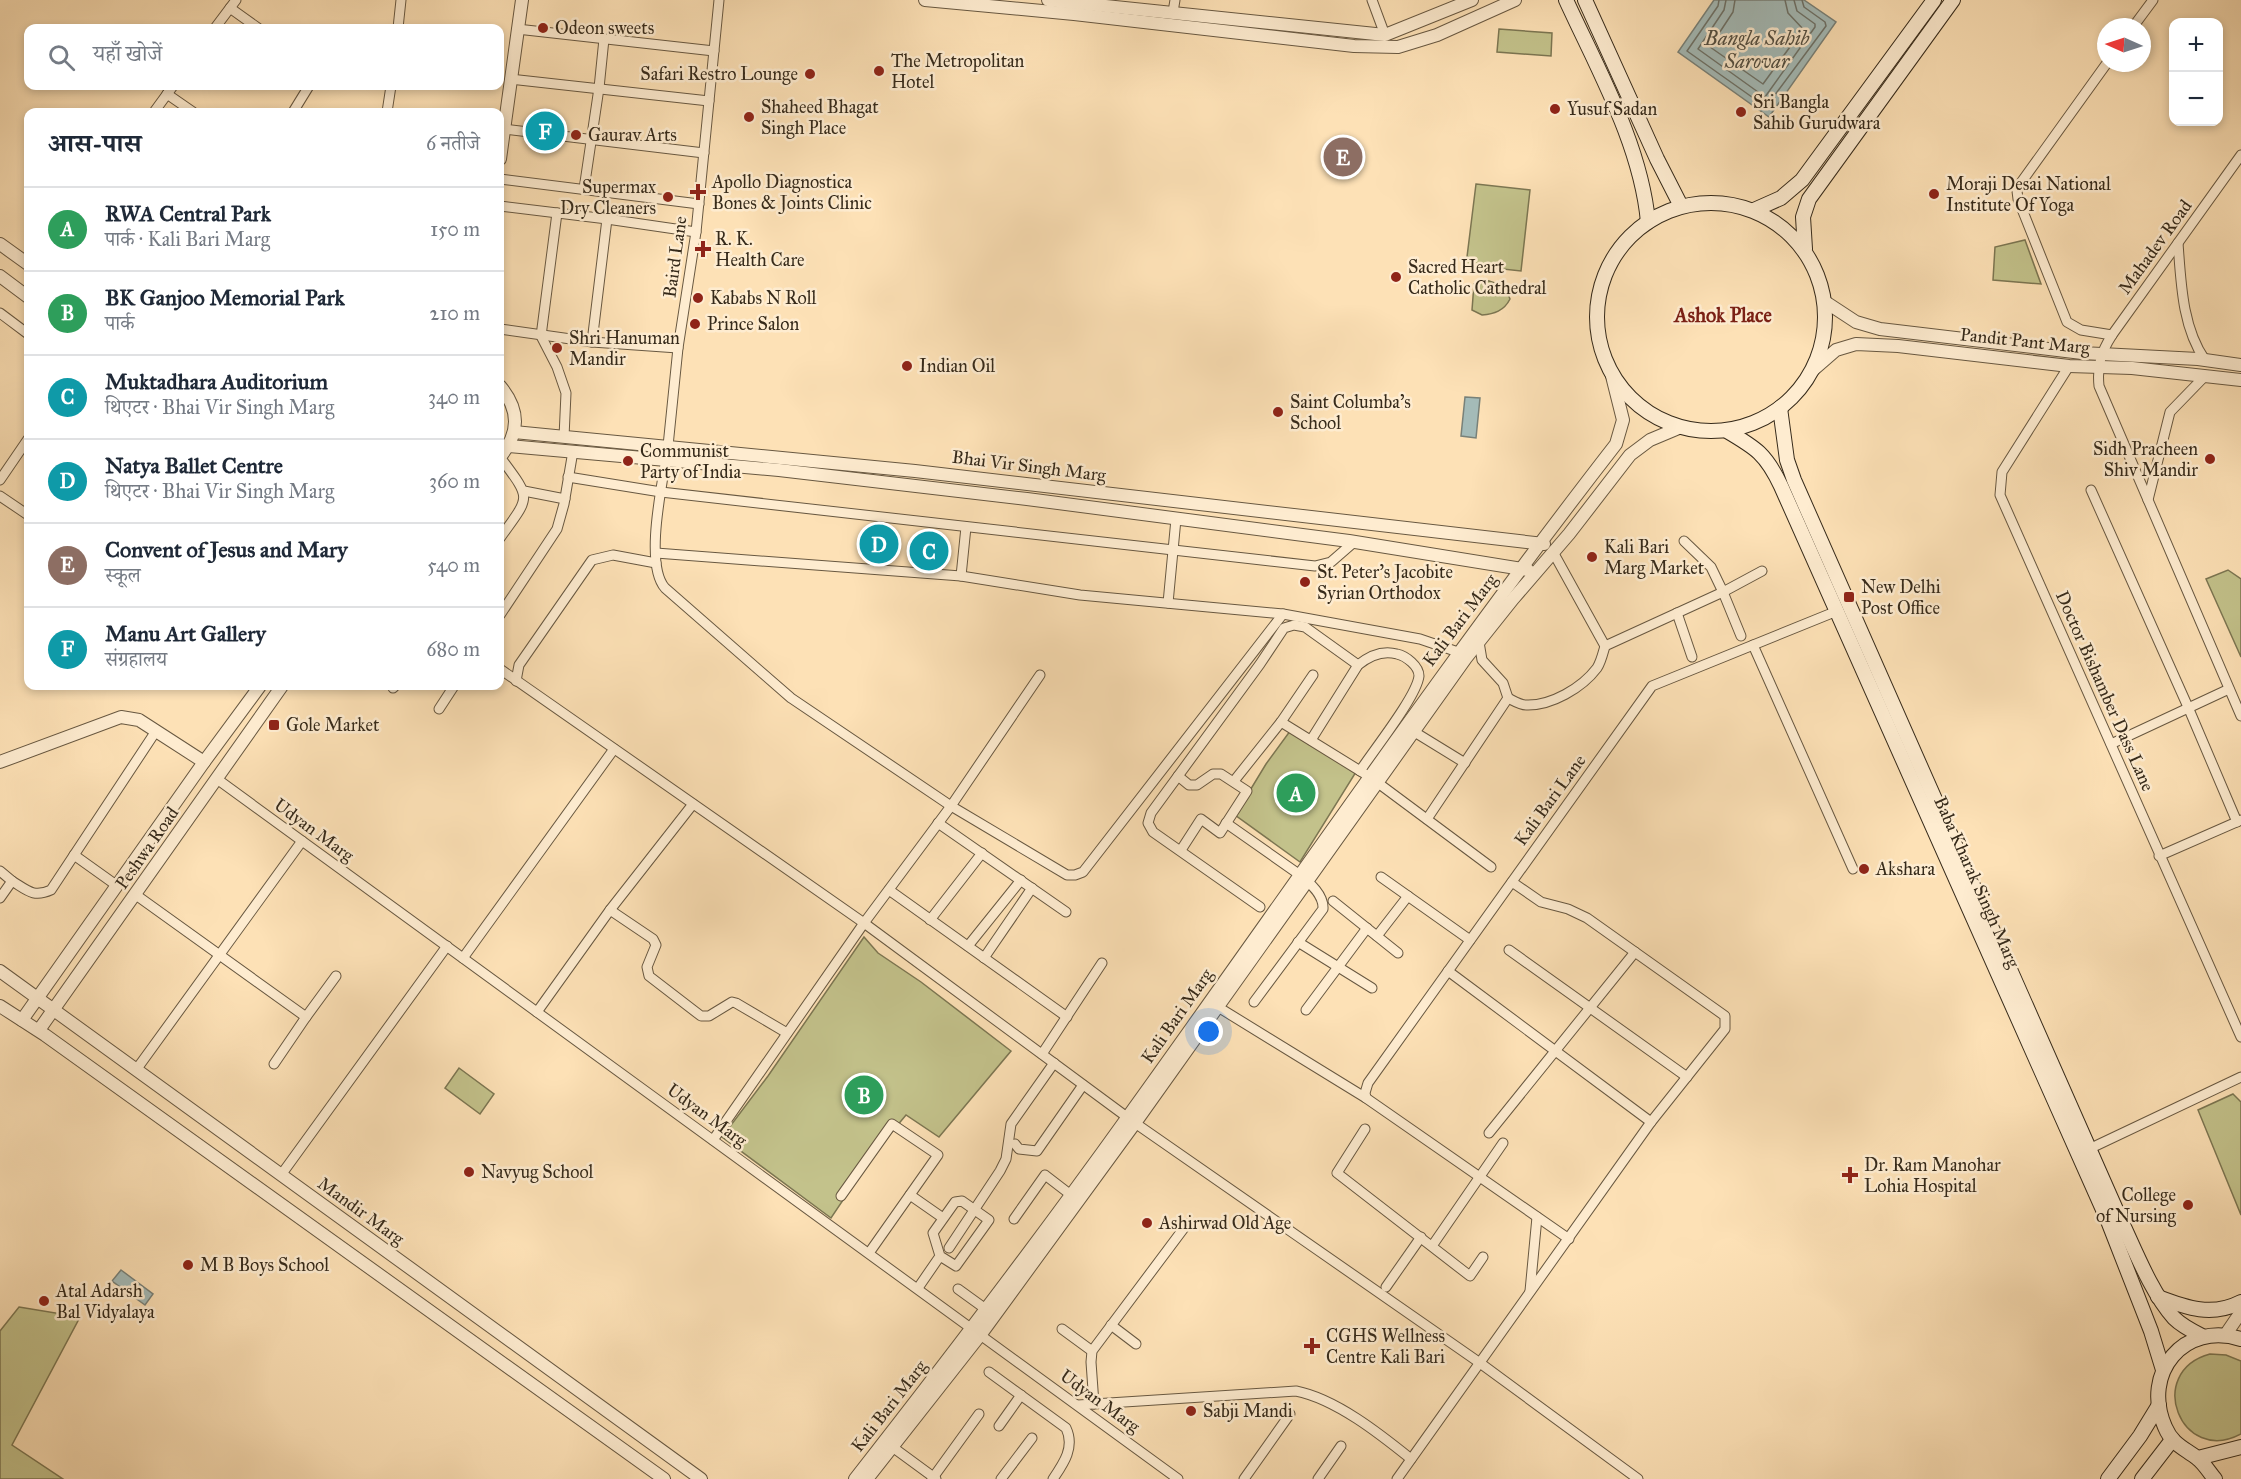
<!DOCTYPE html>
<html lang="hi">
<meta charset="utf-8">
<style>
:root{--surface:#fff;--page:#f2f2f3;--text:#1f2937;--muted:#747a83;--line:#e0e1e3;--accent:#8f2418}
body{margin:0;font-family:"IM FELL Great Primer","Noto Serif Devanagari",serif;background:var(--page);color:var(--text)}
.controls{position:absolute;right:18px;top:18px;display:grid;overflow:hidden;border-radius:12px;box-shadow:0 3px 9px #0003}
.controls button{width:54px;height:54px;display:grid;place-items:center;padding:0;border:0;border-bottom:2px solid var(--line);background:var(--surface);color:var(--text);font:30px sans-serif}
.compass{position:absolute;left:2097px;top:18px;width:54px;height:54px;border-radius:50%;background:var(--surface);box-shadow:0 3px 9px #0003;rotate:273deg}
.you{position:absolute;left:1209px;top:1032px;width:21px;height:21px;margin:-15px;border:4px solid #fff;border-radius:50%;background:#1a73e8;box-shadow:0 0 0 9px #1a73e833}
.badge{display:grid;place-items:center;width:39px;height:39px;border-radius:50%;background:var(--accent);color:#fff;font-size:20px;font-weight:700}
.pin{position:absolute;translate:-50% -50%;border:3px solid #fff;box-shadow:0 2px 6px #0006}
.list{margin:0;padding:0;list-style:none}
h2{display:flex;justify-content:space-between;align-items:center;height:78px;margin:0;padding:0 24px;font-size:26px}
h2 small{font-size:20px;font-weight:400;color:var(--muted)}
.list li{display:grid;grid-template-columns:39px 1fr auto;gap:18px;align-items:center;box-sizing:border-box;height:84px;padding:0 24px;border-top:2px solid var(--line)}
.list b{display:block;font-size:22px;white-space:nowrap}
.list p{margin:0;font-size:20px;white-space:nowrap;color:var(--muted)}
.list em{font-size:20px;font-style:normal;color:var(--muted)}
.icon{flex:none;width:33px;height:33px;fill:none;stroke:currentColor;stroke-width:2;stroke-linecap:round;stroke-linejoin:round}
.map{position:relative;flex:none;width:2241px;height:1479px;overflow:hidden}
.search{position:absolute;background:var(--surface);box-shadow:0 3px 9px #0003;left:24px;top:24px;width:480px;height:66px;display:flex;align-items:center;gap:15px;box-sizing:border-box;padding:0 21px;border-radius:12px;color:var(--muted);font-size:22px}
.panel{position:absolute;background:var(--surface);box-shadow:0 3px 9px #0003;left:24px;top:108px;width:480px;height:582px;border-radius:12px}
.map>svg:first-child{display:block}
.green{fill:#c3c28b;stroke:#7c7652;stroke-width:1.5}
.water{fill:#a4bbb8;stroke:#788179;stroke-width:1.5}
.lines{fill:none;stroke-linecap:round;stroke-linejoin:round}
.shore{stroke:#6d7269;stroke-width:1.5}
.minor-casing{stroke:#685841;stroke-width:11}
.tertiary-casing{stroke:#685841;stroke-width:14}
.secondary-casing{stroke:#362a1a;stroke-width:16}
.minor{stroke:#feecd0;stroke-width:9}
.tertiary{stroke:#feecd0;stroke-width:12}
.secondary{stroke:#feecd0;stroke-width:14}
.poi-dot{fill:#8f2418;stroke:#feecd0;stroke-width:2}
.labels{text-anchor:middle;dominant-baseline:central;stroke-width:5;stroke-linejoin:round;paint-order:stroke}
.poi-label{font-size:18px;fill:#362a1a;stroke:#feecd0;text-anchor:start}
.street-label{font-size:18px;fill:#362a1a;stroke:#feecd0}
.water-label{font-size:20px;font-style:italic;fill:#524e42;stroke:#feecd0}
.neighbourhood-label{font-size:20px;font-weight:bold;fill:#7a1f14;stroke:#feecd0}
</style>
<div class="map">
<svg width="2241" height="1479" viewBox="0 0 2241 1479">
<rect width="100%" height="100%" fill="#fde1b6"/>
<filter id="stains"><feTurbulence type="fractalNoise" baseFrequency=".00333" numOctaves="4"/><feColorMatrix values="0 0 0 0 .2 0 0 0 0 .09 0 0 0 0 .02 0 0 0 .5 -.17"/></filter>
<radialGradient id="worn" r=".72"><stop offset=".6" stop-color="#630" stop-opacity="0"/><stop offset="1" stop-color="#630" stop-opacity=".3"/></radialGradient>
<g class="green">
<polygon points="1499,29 1552,33 1551,56 1497,52"/>
<polygon points="1476,184 1530,190 1521,271 1466,265"/>
<polygon points="2025,240 2041,284 1993,280 1995,247"/>
<path d="M1484 280C1497 282 1506 287 1510 299 1504 311 1494 314 1482 315L1472 310 1474 284 1478 281Z"/>
<polygon points="2228,570 2241,579 2241,657 2206,579"/>
<polygon points="1293,727 1356,772 1300,862 1235,815 1266,764"/>
<polygon points="864,937 878,953 921,982 1011,1051 939,1137 906,1115 876,1151 831,1218 722,1137 768,1076"/>
<polygon points="459,1068 494,1094 480,1114 445,1088"/>
<polygon points="2233,1094 2241,1102 2241,1215 2198,1110"/>
<polygon points="19,1307 80,1317 12,1445 63,1479 0,1479 0,1331"/>
<path d="M2210 1354 2226 1355 2241 1361V1434C2181 1466 2144 1372 2210 1354Z"/>
</g>
<g class="water">
<polygon points="1714,0 1804,0 1836,22 1769,117 1678,52"/>
<polygon points="1465,397 1480,398 1476,438 1461,436"/>
<polygon points="121,1270 153,1294 145,1305 112,1281"/>
</g>
<g class="lines">
<g class="shore">
<polyline points="1719,0 1718,6 1687,51 1766,107 1826,26 1825,22 1804,7 1802,0"/>
<polyline points="1726,0 1724,10 1698,49 1765,97 1815,27 1815,24 1797,11 1794,0"/>
<polyline points="1735,0 1733,12 1710,47 1763,84 1803,29 1788,13 1785,0"/>
</g>
<g class="minor-casing">
<g id="minor">
<polyline points="1372,0 1385,35"/>
<polyline points="230,8 258,28"/>
<polyline points="1173,12 1175,0"/>
<polyline points="2133,27 2153,0"/>
<polyline points="215,28 236,0"/>
<polyline points="398,28 401,0"/>
<polyline points="517,29 714,51"/>
<polyline points="2107,63 2020,184 2017,191 2018,199 2067,322 2081,330 2112,335"/>
<polyline points="510,79 709,101"/>
<polyline points="167,94 193,112"/>
<polyline points="154,112 173,86"/>
<polyline points="293,112 309,86"/>
<polyline points="387,112 391,86"/>
<polyline points="504,129 704,153"/>
<path d="M2241 155 2112 335C2101 352 2097 366 2099 386L2241 716"/>
<polyline points="500,179 699,204"/>
<polyline points="584,189 599,88 604,39"/>
<polyline points="500,206 607,219 592,342"/>
<polyline points="557,213 541,336 557,367 566,393 564,437"/>
<polyline points="607,219 696,232"/>
<path d="M2178 243C2181 282 2182 327 2205 360"/>
<polyline points="0,313 28,334"/>
<polyline points="500,329 592,342 678,348"/>
<polyline points="2069,366 2002,472 2000,495 2241,1037"/>
<polyline points="668,446 678,348 696,232 719,0"/>
<path d="M666 459C661 490 645 565 665 588L791 698 951 806 1067 875H1075L1083 872 1283 614"/>
<polyline points="568,477 661,492 1315,566 1331,562 1354,542"/>
<polyline points="0,480 28,439"/>
<polyline points="2091,490 2188,707 2237,822"/>
<polyline points="524,491 565,499"/>
<polyline points="0,496 28,515"/>
<polyline points="2148,500 2170,412 2205,376"/>
<path d="M500 538C531 495 532 500 500 457"/>
<polyline points="1684,541 1711,567 1723,592 1762,571"/>
<polyline points="1553,552 1605,646 1723,592 1741,636"/>
<polyline points="656,553 961,576 1080,595 1283,614 1420,639 1458,652"/>
<polyline points="961,576 966,527"/>
<polyline points="1168,603 1176,519"/>
<polyline points="1677,613 1692,657"/>
<polyline points="500,615 557,529 564,504 573,451"/>
<polyline points="1753,645 1853,869"/>
<polyline points="500,669 864,923 1135,1123 1480,1363 1638,1479"/>
<polyline points="516,681 519,665 592,560 613,555 656,563"/>
<polyline points="393,688 395,686"/>
<path d="M1508 698C1514 701 1520 705 1526 705 1551 706 1582 688 1597 668 1601 662 1603 653 1605 646"/>
<polyline points="439,709 454,686"/>
<polyline points="1281,722 1370,777 1491,867"/>
<polyline points="1408,728 1465,763"/>
<path d="M1311 740 1358 665C1369 656 1383 650 1397 654 1406 656 1419 666 1419 676 1417 696 1373 751 1360 771"/>
<polyline points="2111,744 2229,689"/>
<polyline points="1178,776 1189,785 1197,785 1213,774 1221,774 1247,791 1220,833 1201,819 1181,850"/>
<polyline points="217,779 1178,1479"/>
<polyline points="1234,781 1281,722 1313,675"/>
<polyline points="1427,819 1508,698 1503,683 1482,660 1479,642 1476,638"/>
<polyline points="938,823 1066,912"/>
<path d="M1226 823 1300 875C1310 883 1324 895 1323 909L1254 1002"/>
<polyline points="74,855 116,885"/>
<polyline points="2159,856 2241,820"/>
<polyline points="0,871 12,881 0,898"/>
<polyline points="1381,877 1470,940"/>
<path d="M12 881C27 890 33 898 51 890L156 731"/>
<polyline points="889,890 1067,1017"/>
<polyline points="136,895 306,1017 274,1064"/>
<polyline points="1333,901 1398,953"/>
<polyline points="1260,907 1153,832 1148,823 1151,813 1260,664 1284,628 1294,625 1305,627 1358,665"/>
<polyline points="610,910 653,939 656,945 647,967 649,976 701,1016 709,1016 732,1002 736,1003 787,1033"/>
<polyline points="930,920 982,853"/>
<polyline points="1377,936 1408,896"/>
<polyline points="1298,942 1372,988"/>
<polyline points="968,946 1021,880"/>
<polyline points="1509,950 1687,1077"/>
<polyline points="463,958 614,749"/>
<polyline points="984,958 1032,888"/>
<polyline points="1448,971 1651,1122"/>
<polyline points="1218,1007 1366,1098 1569,1239"/>
<polyline points="1306,1010 1367,928"/>
<polyline points="537,1012 610,910 693,804"/>
<polyline points="306,1017 336,976"/>
<polyline points="1042,1054 1102,963"/>
<polyline points="136,1070 302,841"/>
<polyline points="1366,1098 1365,1093 1368,1083 1652,686 1837,611"/>
<polyline points="1365,1129 1337,1173 1470,1276 1483,1257"/>
<polyline points="1489,1133 1635,952"/>
<polyline points="713,1140 864,923 951,806 1040,675"/>
<polyline points="1015,1144 1019,1149 1037,1151 1083,1085"/>
<polyline points="2089,1149 2241,1077"/>
<polyline points="281,1175 447,946"/>
<polyline points="910,1195 943,1218"/>
<polyline points="841,1196 892,1124 938,1155 869,1253"/>
<polyline points="1014,1219 1045,1175 1071,1195"/>
<polyline points="1432,1246 1503,1143"/>
<polyline points="949,1248 1000,1171 1006,1159 1011,1124 1054,1063"/>
<polyline points="1386,1287 1421,1237"/>
<polyline points="918,1288 940,1256 933,1233 955,1202 962,1201 989,1220 956,1266 940,1256"/>
<polyline points="958,1289 987,1310"/>
<polyline points="1530,1291 1537,1217"/>
<polyline points="1111,1325 1136,1344"/>
<polyline points="1062,1329 1092,1351"/>
<path d="M989 1372 1066 1428C1075 1447 1064 1463 1053 1479"/>
<polyline points="1094,1404 1091,1362 1092,1351 1187,1224"/>
<path d="M1078 1405 1296 1391C1336 1399 1380 1434 1411 1459"/>
<polyline points="999,1426 1021,1395"/>
<polyline points="887,1443 936,1479"/>
<polyline points="932,1479 979,1414"/>
<polyline points="1001,1479 1032,1438"/>
<polyline points="1244,1479 1290,1414"/>
<polyline points="1318,1479 1341,1446"/>
<polyline points="1397,1479 1651,1122 1725,1029 1725,1016 1587,918 1568,909 1541,902 1512,882"/>
</g>
</g>
<g class="tertiary-casing">
<g id="tertiary">
<polyline points="925,0 1074,14 1354,46 1398,47 1437,35 1515,0"/>
<polyline points="1048,0 1385,35 1472,0"/>
<polyline points="500,159 522,0"/>
<polyline points="0,244 28,264"/>
<polyline points="0,276 28,297"/>
<polyline points="1824,301 1856,322 1880,329 2082,353 2198,359 2241,365"/>
<polyline points="1813,370 1836,350 1856,344 1898,346 2069,366 2132,368 2241,380"/>
<path d="M500 386C520 410 520 433 500 457"/>
<polyline points="514,432 915,471 1544,544"/>
<polyline points="509,446 779,470 1027,499 1349,541 1528,570"/>
<polyline points="0,762 121,717 139,720 204,762"/>
<polyline points="0,971 701,1479"/>
<polyline points="0,1006 45,1035 664,1479"/>
<polyline points="22,1020 204,762 260,686"/>
<polyline points="39,1030 282,686"/>
<polyline points="2226,1334 2241,1312"/>
<path d="M855 1479C948 1360 1039 1241 1127 1118 1289 893 1445 664 1616 444L1623 420 1611 372"/>
<polyline points="867,1479 981,1334 1135,1123 1466,658 1513,599 1569,534 1630,455 1650,440 1681,427"/>
</g>
</g>
<g class="secondary-casing">
<g id="secondary">
<path d="M1566 0C1598 70 1641 145 1648 222"/>
<polyline points="1585,0 1657,159 1681,206"/>
<circle cx="1711" cy="317" r="114"/>
<polyline points="1754,210 1781,198 1802,180 1934,0"/>
<polyline points="1805,249 1803,217 1809,199 1953,0"/>
<path d="M1780 408 1787 460 1794 480 2118 1214C2133 1245 2151 1293 2174 1318 2182 1326 2192 1331 2202 1336"/>
<path d="M1727 431C1756 448 1766 454 1781 486L2108 1221 2151 1331 2163 1370"/>
<path d="M2158 1297C2187 1308 2212 1317 2241 1302"/>
<polyline points="2198,1458 2241,1447"/>
<polyline points="2108,1479 2140,1436 2159,1405"/>
<polyline points="2142,1479 2172,1440"/>
<path d="M2215 1479C2209 1472 2204 1463 2197 1458 2184 1448 2172 1444 2165 1427 2141 1373 2184 1321 2241 1339"/>
</g>
</g>
<use href="#minor" class="minor"/>
<use href="#tertiary" class="tertiary"/>
<use href="#secondary" class="secondary"/>
</g>
<g class="poi-dot">
<circle cx="543" cy="28" r="6"/>
<circle cx="879" cy="71" r="6"/>
<circle cx="810" cy="74" r="6"/>
<circle cx="1555" cy="109" r="6"/>
<circle cx="1741" cy="112" r="6"/>
<circle cx="749" cy="117" r="6"/>
<circle cx="576" cy="135" r="6"/>
<path d="M695 183h6v6h6v6h-6v6h-6v-6h-6v-6h6z"/>
<circle cx="1934" cy="194" r="6"/>
<circle cx="668" cy="197" r="6"/>
<path d="M700 240h6v6h6v6h-6v6h-6v-6h-6v-6h6z"/>
<circle cx="1396" cy="277" r="6"/>
<circle cx="698" cy="298" r="6"/>
<circle cx="695" cy="324" r="6"/>
<circle cx="557" cy="348" r="6"/>
<circle cx="907" cy="366" r="6"/>
<circle cx="1278" cy="412" r="6"/>
<circle cx="2210" cy="459" r="6"/>
<circle cx="628" cy="461" r="6"/>
<circle cx="1592" cy="557" r="6"/>
<circle cx="1305" cy="582" r="6"/>
<rect x="1843" y="591" width="12" height="12" rx="3"/>
<rect x="268" y="719" width="12" height="12" rx="3"/>
<circle cx="1864" cy="869" r="6"/>
<circle cx="469" cy="1172" r="6"/>
<path d="M1847 1166h6v6h6v6h-6v6h-6v-6h-6v-6h6z"/>
<circle cx="2188" cy="1205" r="6"/>
<circle cx="1147" cy="1223" r="6"/>
<circle cx="188" cy="1265" r="6"/>
<circle cx="44" cy="1301" r="6"/>
<path d="M1309 1337h6v6h6v6h-6v6h-6v-6h-6v-6h6z"/>
<circle cx="1191" cy="1411" r="6"/>
</g>
<g class="labels">
<g class="poi-label">
<text x="555" y="28">Odeon sweets</text>
<text x="891" y="61">The Metropolitan<tspan x="891" dy="21">Hotel</tspan></text>
<text x="798" y="74" text-anchor="end">Safari Restro Lounge</text>
<text x="1753" y="102">Sri Bangla<tspan x="1753" dy="21">Sahib Gurudwara</tspan></text>
<text x="761" y="107">Shaheed Bhagat<tspan x="761" dy="21">Singh Place</tspan></text>
<text x="1567" y="109">Yusuf Sadan</text>
<text x="588" y="135">Gaurav Arts</text>
<text x="712" y="182">Apollo Diagnostica<tspan x="712" dy="21">Bones &amp; Joints Clinic</tspan></text>
<text x="1946" y="184">Moraji Desai National<tspan x="1946" dy="21">Institute Of Yoga</tspan></text>
<text x="656" y="187" text-anchor="end">Supermax<tspan x="656" dy="21">Dry Cleaners</tspan></text>
<text x="715" y="239">R. K.<tspan x="715" dy="21">Health Care</tspan></text>
<text x="1408" y="267">Sacred Heart<tspan x="1408" dy="21">Catholic Cathedral</tspan></text>
<text x="710" y="298">Kababs N Roll</text>
<text x="707" y="324">Prince Salon</text>
<text x="569" y="338">Shri Hanuman<tspan x="569" dy="21">Mandir</tspan></text>
<text x="919" y="366">Indian Oil</text>
<text x="1290" y="402">Saint Columba's<tspan x="1290" dy="21">School</tspan></text>
<text x="2198" y="449" text-anchor="end">Sidh Pracheen<tspan x="2198" dy="21">Shiv Mandir</tspan></text>
<text x="640" y="451">Communist<tspan x="640" dy="21">Party of India</tspan></text>
<text x="1604" y="547">Kali Bari<tspan x="1604" dy="21">Marg Market</tspan></text>
<text x="1317" y="572">St. Peter’s Jacobite<tspan x="1317" dy="21">Syrian Orthodox</tspan></text>
<text x="1861" y="587">New Delhi<tspan x="1861" dy="21">Post Office</tspan></text>
<text x="286" y="725">Gole Market</text>
<text x="1876" y="869">Akshara</text>
<text x="1864" y="1165">Dr. Ram Manohar<tspan x="1864" dy="21">Lohia Hospital</tspan></text>
<text x="481" y="1172">Navyug School</text>
<text x="2176" y="1195" text-anchor="end">College<tspan x="2176" dy="21">of Nursing</tspan></text>
<text x="1159" y="1223">Ashirwad Old Age</text>
<text x="200" y="1265">M B Boys School</text>
<text x="56" y="1291">Atal Adarsh<tspan x="56" dy="21">Bal Vidyalaya</tspan></text>
<text x="1326" y="1336">CGHS Wellness<tspan x="1326" dy="21">Centre Kali Bari</tspan></text>
<text x="1203" y="1411">Sabji Mandi</text>
</g>
<g class="street-label">
<text transform="translate(2155 247) rotate(-54)">Mahadev Road</text>
<text transform="translate(675 257) rotate(-82)">Baird Lane</text>
<text transform="translate(2025 341) rotate(6)">Pandit Pant Marg</text>
<text transform="translate(1029 466) rotate(7)">Bhai Vir Singh Marg</text>
<text transform="translate(1460 620) rotate(-53)">Kali Bari Marg</text>
<text transform="translate(2105 691) rotate(66)">Doctor Bishamber Dass Lane</text>
<text transform="translate(1550 800) rotate(-54)">Kali Bari Lane</text>
<text transform="translate(314 830) rotate(36)">Udyan Marg</text>
<text transform="translate(147 848) rotate(-55)">Peshwa Road</text>
<text transform="translate(1977 882) rotate(66)">Baba Kharak Singh Marg</text>
<text transform="translate(1177 1016) rotate(-55)">Kali Bari Marg</text>
<text transform="translate(707 1115) rotate(36)">Udyan Marg</text>
<text transform="translate(361 1211) rotate(36)">Mandir Marg</text>
<text transform="translate(1100 1401) rotate(36)">Udyan Marg</text>
<text transform="translate(889 1406) rotate(-52)">Kali Bari Marg</text>
</g>
<g class="water-label">
<text x="1757" y="38">Bangla Sahib<tspan x="1757" dy="23">Sarovar</tspan></text>
</g>
<g class="neighbourhood-label">
<text x="1723" y="315">Ashok Place</text>
</g>
</g>
<rect width="100%" height="100%" filter="url(#stains)"/>
<rect width="100%" height="100%" fill="url(#worn)"/>
</svg>
<div class="controls">
<button>+</button>
<button>−</button>
</div>
<svg class="compass" viewBox="-18 -18 36 36"><path d="M0-13l5 13h-10z" fill="#e53935"/><path d="M0 13l5-13h-10z" fill="#747a83"/></svg>
<div class="you"></div>
<div class="pin badge" style="left:1296px;top:793px;background:#2e9e5b">A</div>
<div class="pin badge" style="left:864px;top:1095px;background:#2e9e5b">B</div>
<div class="pin badge" style="left:929px;top:551px;background:#0f9aa8">C</div>
<div class="pin badge" style="left:879px;top:544px;background:#0f9aa8">D</div>
<div class="pin badge" style="left:1343px;top:157px;background:#8d6e63">E</div>
<div class="pin badge" style="left:545px;top:131px;background:#0f9aa8">F</div>
<div class="search"><svg class="icon" aria-label="search" viewBox="0 0 24 24"><circle cx="10" cy="10" r="6"/><path d="M15 15l6 6"/></svg>यहाँ खोजें</div>
<section class="panel">
<h2>आस-पास<small>6 नतीजे</small></h2>
<ul class="list">
<li><span class="badge" style="background:#2e9e5b">A</span><div><b>RWA Central Park</b><p>पार्क · Kali Bari Marg</p></div><em>150 m</em></li>
<li><span class="badge" style="background:#2e9e5b">B</span><div><b>BK Ganjoo Memorial Park</b><p>पार्क</p></div><em>210 m</em></li>
<li><span class="badge" style="background:#0f9aa8">C</span><div><b>Muktadhara Auditorium</b><p>थिएटर · Bhai Vir Singh Marg</p></div><em>340 m</em></li>
<li><span class="badge" style="background:#0f9aa8">D</span><div><b>Natya Ballet Centre</b><p>थिएटर · Bhai Vir Singh Marg</p></div><em>360 m</em></li>
<li><span class="badge" style="background:#8d6e63">E</span><div><b>Convent of Jesus and Mary</b><p>स्कूल</p></div><em>540 m</em></li>
<li><span class="badge" style="background:#0f9aa8">F</span><div><b>Manu Art Gallery</b><p>संग्रहालय</p></div><em>680 m</em></li>
</ul>
</section>
</div>
